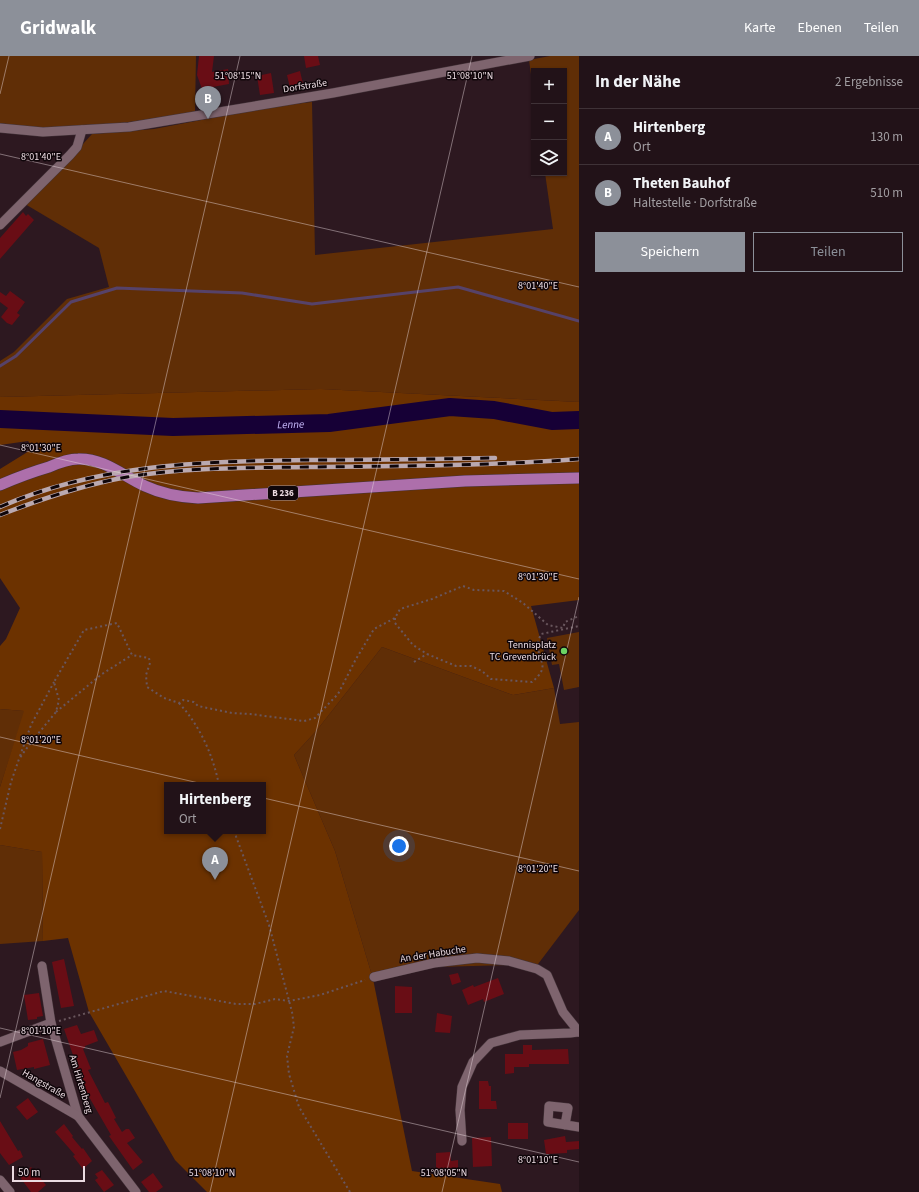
<!DOCTYPE html>
<html lang="de">
<meta charset="utf-8">
<style>
:root{--surface:#221218;--page:#2a1b21;--text:#f1f3f6;--muted:#a29ea2;--line:#3f3237;--accent:#8c9099}
body{margin:0;font-family:"Source Sans 3",sans-serif;background:var(--page);color:var(--text)}
.controls{position:absolute;right:12px;top:12px;display:grid;overflow:hidden;border-radius:0px;box-shadow:0 1px 3px #0004}
.controls button{width:36px;height:36px;display:grid;place-items:center;padding:0;border:0;border-bottom:1px solid var(--line);background:var(--surface);color:var(--text);font:20px sans-serif}
.scale{position:absolute;left:12px;bottom:10px;width:73px;box-sizing:border-box;padding-left:4px;border:2px solid #ebdbe1;border-top:0;font-size:11px;line-height:14px;white-space:nowrap;color:#ebdbe1;-webkit-text-stroke:3px #0f060a;paint-order:stroke}
.you{position:absolute;left:399px;top:790px;width:14px;height:14px;margin:-10px;border:3px solid #fff;border-radius:50%;background:#1a73e8;box-shadow:0 0 0 6px #1a73e833}
.badge{display:grid;place-items:center;width:26px;height:26px;border-radius:50%;background:var(--accent);color:#fff;font-size:13px;font-weight:700}
.pin{position:absolute;translate:-50% -33px;filter:drop-shadow(0 1px 2px #0008)}
.pin::after{content:'';position:absolute;top:21px;width:14px;height:12px;background:inherit;clip-path:polygon(0 0,100% 0,50% 100%)}
.popup{position:absolute;left:164px;top:726px;width:102px;height:52px;box-sizing:border-box;display:grid;place-content:center;border-radius:0px;background:var(--surface);filter:drop-shadow(0 1px 3px #0005);font-size:13px;white-space:nowrap;color:var(--muted)}
.popup b{font-size:15px;color:var(--text)}
.popup::after{content:'';position:absolute;left:50%;top:100%;margin-left:-8px;border:8px solid transparent;border-top-color:var(--surface)}
.list{margin:0;padding:0;list-style:none}
h2{display:flex;justify-content:space-between;align-items:center;height:52px;margin:0;padding:0 16px;font-size:17px}
h2 small{font-size:13px;font-weight:400;color:var(--muted)}
.list li{display:grid;grid-template-columns:26px 1fr auto;gap:12px;align-items:center;box-sizing:border-box;height:56px;padding:0 16px;border-top:1px solid var(--line)}
.list b{display:block;font-size:15px;white-space:nowrap}
.list p{margin:0;font-size:13px;white-space:nowrap;color:var(--muted)}
.list em{font-size:13px;font-style:normal;color:var(--muted)}
.actions{display:flex;gap:8px;padding:12px 16px}
.actions a{flex:1;padding:9px 0;border:1px solid var(--accent);border-radius:0px;text-align:center;font-size:14px;color:var(--accent)}
.actions .main{background:var(--accent);color:#fff}
.icon{flex:none;width:22px;height:22px;fill:none;stroke:currentColor;stroke-width:2;stroke-linecap:round;stroke-linejoin:round}
.map{position:relative;flex:none;width:579px;height:1136px;overflow:hidden}
header{display:flex;align-items:center;gap:24px;box-sizing:border-box;height:56px;padding:0 20px;background:var(--accent);color:#fff}
header strong{font-size:19px}
nav{display:flex;gap:22px;margin-inline-start:auto;font-size:14px}
main{display:flex}
aside{flex:1;background:var(--surface)}
.map>svg:first-child{display:block}
.green{fill:#602e06}
.forest{fill:#6c3200;fill-rule:evenodd}
.lines{fill:none;stroke-linecap:round;stroke-linejoin:round}
.stream{stroke:#564269;stroke-width:3}
.river{stroke:#160036;stroke-width:18}
.building{fill:#690d15}
.minor-casing{stroke:#433339;stroke-width:10}
.primary-casing{stroke:#433339;stroke-width:12}
.path{stroke:#69565d;stroke-width:2;stroke-dasharray:2 3;stroke-linecap:butt}
.minor{stroke:#7e646e;stroke-width:9}
.primary{stroke:#ad6fab;stroke-width:11}
.rail-casing{stroke:#baa9b0;stroke-width:4.5}
.rail{stroke:#0f060a;stroke-width:3;stroke-dasharray:9;stroke-linecap:butt}
.ticks{fill:none;stroke:#ebdbe1;stroke-width:1;stroke-opacity:0.45}
.poi-dot{fill:#6bd363;stroke:#0f060a;stroke-width:1.5}
.labels{text-anchor:middle;dominant-baseline:central;stroke-width:3;stroke-linejoin:round;paint-order:stroke}
.shield{fill:#0f060a;stroke:#a99ba0;stroke-width:1}
.shield-label{font-size:9px;font-weight:bold;fill:#ebdbe1}
.street-label{font-size:10px;fill:#ebdbe1;stroke:#0f060a}
.poi-label{font-size:10px;fill:#ebdbe1;stroke:#0f060a;text-anchor:end}
.water-label{font-size:11px;font-style:italic;fill:#c6b7f9;stroke:#0f060a}
.ticks-label{font-size:10px;text-anchor:middle;fill:#ebdbe1;stroke:#0f060a;stroke-width:3;stroke-linejoin:round;paint-order:stroke}
</style>
<header>
<strong>Gridwalk</strong>
<nav><a>Karte</a><a>Ebenen</a><a>Teilen</a></nav>
</header>
<main>
<div class="map">
<svg width="579" height="1136" viewBox="0 0 579 1136">
<rect width="100%" height="100%" fill="#2d1820"/>
<g class="green">
<path d="M0 0H196L195 56C132 65 64 80 0 67Z"/>
<polygon points="550,0 579,0 579,346 321,333 0,341 0,305 14,296 67,243 109,231 99,192 25,148 65,108 92,78 154,73 275,50 312,46 315,199 553,173 545,117 564,117 564,15 534,15 534,40 529,4"/>
<polygon points="579,576 579,631 564,634 559,608 552,609 547,582"/>
<polygon points="382,591 513,639 554,632 560,668 579,666 579,854 532,916 508,909 437,911 373,923 335,795 294,699 317,674"/>
<polygon points="0,653 25,655 0,731"/>
<polygon points="0,789 42,796 43,885 0,888"/>
</g>
<path class="forest" d="M321 333 579 346V544L531 550 554 632 513 639 382 591 317 674 294 699 335 795 373 923 412 1115 500 1128 502 1136H207L175 1104 89 956 68 882 43 885 42 796 0 789V731L24 655 0 653V590L6 583 20 552 0 522V413L34 392 28 385 0 389V341ZM167 729H263V775H167Z"/>
<g class="lines">
<polyline class="stream" points="0,310 16,300 71,246 117,232 242,237 312,248 458,231 579,265"/>
<path class="river" id="s1" d="M0 363 173 371 329 367 450 351 494 354 552 365 579 364"/>
</g>
<g class="building">
<polygon points="199,0 214,0 212,16 228,13 229,28 202,33 197,19"/>
<polygon points="304,0 318,0 320,9 306,12"/>
<polygon points="300,15 303,28 290,32 287,19"/>
<polygon points="271,17 274,37 260,39 257,20"/>
<polygon points="23,156 26,160 28,158 34,164 0,203 0,182"/>
<polygon points="10,235 25,246 17,257 20,259 12,269 7,267 1,261 8,252 0,246 0,236 6,240"/>
<polygon points="64,903 74,950 61,952 52,906"/>
<polygon points="458,917 461,926 452,929 449,919"/>
<polygon points="498,922 504,938 484,946 483,943 468,949 462,934 473,929 474,931"/>
<polygon points="395,930 412,931 412,957 395,957"/>
<polygon points="39,937 43,960 37,961 37,963 28,964 24,939"/>
<polygon points="437,957 452,960 450,977 435,976"/>
<polygon points="77,969 81,978 94,974 98,985 85,990 85,992 83,993 91,1013 88,1014 105,1047 108,1046 116,1062 114,1063 122,1076 126,1073 129,1073 135,1082 127,1087 143,1106 133,1114 109,1080 111,1079 85,1034 84,1035 72,1003 74,1002 64,973"/>
<polygon points="43,983 50,1009 34,1013 34,1011 17,1014 13,996 21,994 28,990 28,987"/>
<polygon points="523,989 532,989 532,994 568,993 569,1008 529,1008 529,1011 514,1011 514,1017 505,1018 505,998 523,998"/>
<polygon points="479,1025 488,1025 489,1030 491,1030 491,1045 496,1045 497,1053 479,1053"/>
<polygon points="28,1042 38,1056 27,1064 16,1051"/>
<polygon points="0,1065 18,1095 20,1094 23,1101 9,1109 0,1097"/>
<rect x="508" y="1067" width="20" height="16"/>
<polygon points="64,1068 73,1080 72,1081 82,1093 83,1092 92,1105 83,1113 73,1100 75,1099 55,1076"/>
<polygon points="565,1080 566,1086 579,1085 579,1093 567,1094 567,1097 546,1098 544,1084"/>
<polygon points="491,1081 492,1110 473,1111 472,1082"/>
<polygon points="450,1096 451,1105 458,1104 458,1114 436,1114 436,1097"/>
<polygon points="31,1111 46,1129 38,1136 31,1136 19,1120"/>
<polygon points="102,1114 114,1129 104,1136 95,1124 98,1122 95,1118"/>
<polygon points="153,1117 163,1131 156,1136 149,1136 141,1126"/>
</g>
<g class="lines">
<g class="minor-casing">
<g id="minor">
<polyline points="0,72 43,76 129,71 333,37 530,0"/>
<polyline points="0,169 70,99 77,91 82,74"/>
<polyline points="42,910 51,967 78,1060 136,1136"/>
<polyline points="374,921 434,907 477,902 509,905 537,913 547,919 563,956 579,976"/>
<polyline points="0,986 51,967"/>
<polyline points="0,1015 78,1060"/>
<polyline points="565,1069 568,1052 549,1050 548,1066 579,1071"/>
<polyline points="462,1085 460,1054 462,1031 473,1006 491,987 520,979 570,977 578,976"/>
<polyline points="0,1124 10,1136"/>
</g>
</g>
<g class="primary-casing">
<path id="primary" d="M0 429C16 422 32 416 49 411 58 407 68 403 78 403 104 402 123 420 145 430 162 438 179 441 198 442L465 425 579 422"/>
</g>
<g class="path">
<path d="M395 562V567L413 589 427 598 456 610H471L482 615 491 623 532 626C552 609 537 606 538 587 538 584 540 581 541 578L579 570"/>
<polyline points="414,606 427,598"/>
<path d="M179 647C200 670 213 699 219 729"/>
<polyline points="56,656 102,618 132,599"/>
<polyline points="20,700 31,669 54,626"/>
<polyline points="0,773 11,726 19,703 32,685 56,656 59,644 54,626 84,574 117,567 132,599 149,602 150,607 146,619 147,631 164,642 179,647 183,644 194,646 198,650 232,657 250,658 304,665 315,662 338,638 356,603 374,573 395,562 400,553 432,543 463,530 474,534 504,535 523,547 548,569 563,572 565,566 579,560"/>
<polyline points="234,775 269,869 292,956 294,971 287,1000 289,1018 299,1051 350,1136"/>
<polyline points="59,965 164,935 236,948 255,948 275,943 289,945 320,939 365,924"/>
</g>
<use href="#minor" class="minor"/>
<use href="#primary" class="primary"/>
<g class="rail-casing">
<g id="rail">
<path d="M0 451C98 408 203 405 308 404 370 404 433 403 495 402"/>
<path d="M0 459C41 443 83 429 127 421 186 411 248 412 308 411 398 410 489 410 579 403"/>
</g>
</g>
<use href="#rail" class="rail"/>
</g>
<path class="ticks" d="M0 38 9 0M0 98 579 231M0 389 579 523M0 681 579 815M0 972 579 1106M0 1042 240 0M210 1136 472 0M442 1136 579 541"/>
<circle class="poi-dot" cx="564" cy="595" r="4"/>
<g class="labels">
<rect class="shield" x="268" y="430" width="30" height="14" rx="3"/>
<g class="shield-label">
<text x="283" y="437">B 236</text>
</g>
<g class="street-label">
<text transform="translate(305 30) rotate(-9)">Dorfstraße</text>
<text transform="translate(433 898) rotate(-9)">An der Habuche</text>
<text transform="translate(44 1028) rotate(30)">Hangstraße</text>
<text transform="translate(81 1028) rotate(73)">Am Hirtenberg</text>
</g>
<g class="poi-label">
<text x="556" y="589">Tennisplatz<tspan x="556" dy="12">TC Grevenbrück</tspan></text>
</g>
<g class="water-label">
<text stroke="none"><textPath href="#s1" startOffset="291">Lenne</textPath></text>
</g>
</g>
<g class="ticks-label">
<text x="238" y="23">51°08'15"N</text>
<text x="470" y="23">51°08'10"N</text>
<text x="41" y="104">8°01'40"E</text>
<text x="538" y="233">8°01'40"E</text>
<text x="41" y="395">8°01'30"E</text>
<text x="538" y="524">8°01'30"E</text>
<text x="41" y="687">8°01'20"E</text>
<text x="538" y="816">8°01'20"E</text>
<text x="41" y="978">8°01'10"E</text>
<text x="538" y="1107">8°01'10"E</text>
<text x="212" y="1120">51°08'10"N</text>
<text x="444" y="1120">51°08'05"N</text>
</g>
</svg>
<div class="controls">
<button>+</button>
<button>−</button>
<button><svg class="icon" aria-label="layers" viewBox="0 0 24 24"><path d="M12 4l9 5-9 5-9-5zM3 14l9 5 9-5"/></svg></button>
</div>
<div class="scale">50 m</div>
<div class="you"></div>
<div class="pin badge" style="left:215px;top:824px">A</div>
<div class="popup"><b>Hirtenberg</b>Ort</div>
<div class="pin badge" style="left:208px;top:63px">B</div>
</div>
<aside>
<h2>In der Nähe<small>2 Ergebnisse</small></h2>
<ul class="list">
<li><span class="badge">A</span><div><b>Hirtenberg</b><p>Ort</p></div><em>130 m</em></li>
<li><span class="badge">B</span><div><b>Theten Bauhof</b><p>Haltestelle · Dorfstraße</p></div><em>510 m</em></li>
</ul>
<div class="actions"><a class="main">Speichern</a><a>Teilen</a></div>
</aside>
</main>
